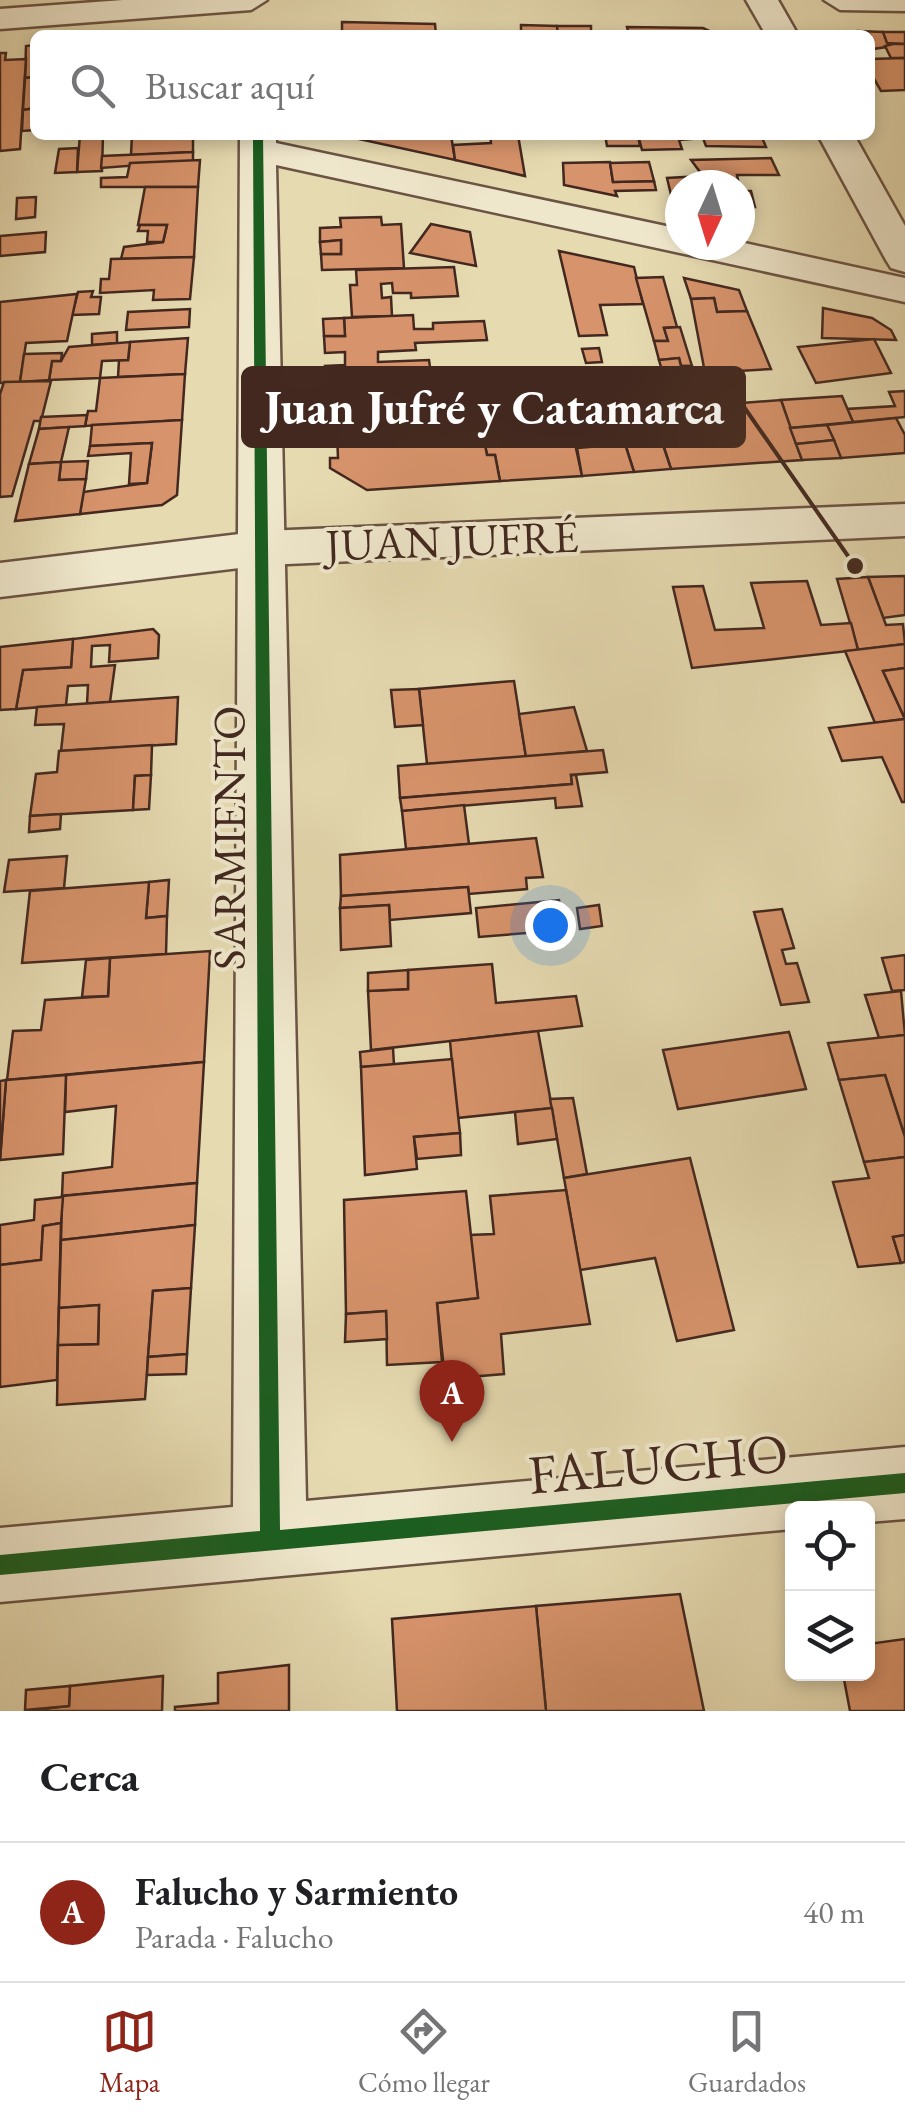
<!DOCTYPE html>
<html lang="es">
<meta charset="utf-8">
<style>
:root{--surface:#fff;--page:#f2f2f2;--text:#202124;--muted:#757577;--line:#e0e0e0;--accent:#8f2418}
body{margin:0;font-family:"EB Garamond",serif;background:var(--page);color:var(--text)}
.controls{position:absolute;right:30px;bottom:30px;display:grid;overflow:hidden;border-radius:15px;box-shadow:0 5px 15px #0003}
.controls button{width:90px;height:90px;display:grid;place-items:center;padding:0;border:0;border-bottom:2px solid var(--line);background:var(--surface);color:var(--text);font:50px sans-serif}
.compass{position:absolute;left:665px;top:170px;width:90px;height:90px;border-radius:50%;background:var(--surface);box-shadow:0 5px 15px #0003;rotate:184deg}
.you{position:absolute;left:550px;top:925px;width:35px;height:35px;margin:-25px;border:8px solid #fff;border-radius:50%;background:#1a73e8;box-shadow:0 0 0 15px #1a73e833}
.badge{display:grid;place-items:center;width:65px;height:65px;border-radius:50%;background:var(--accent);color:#fff;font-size:32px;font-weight:700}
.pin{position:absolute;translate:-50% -82px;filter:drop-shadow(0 2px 5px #0008)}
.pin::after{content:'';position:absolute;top:52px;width:35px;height:30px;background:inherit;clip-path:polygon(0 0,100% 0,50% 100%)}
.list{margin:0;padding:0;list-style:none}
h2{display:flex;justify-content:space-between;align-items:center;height:130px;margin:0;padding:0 40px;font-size:42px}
h2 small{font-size:32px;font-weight:400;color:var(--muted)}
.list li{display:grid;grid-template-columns:65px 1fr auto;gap:30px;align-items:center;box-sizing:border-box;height:140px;padding:0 40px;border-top:2px solid var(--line)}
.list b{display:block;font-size:38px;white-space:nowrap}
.list p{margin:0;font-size:32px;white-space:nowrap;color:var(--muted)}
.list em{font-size:32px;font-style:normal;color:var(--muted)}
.icon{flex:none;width:55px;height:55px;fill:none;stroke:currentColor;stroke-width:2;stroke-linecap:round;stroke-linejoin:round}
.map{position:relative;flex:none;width:905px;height:1711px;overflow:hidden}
.search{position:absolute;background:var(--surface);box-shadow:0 5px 15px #0003;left:30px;right:30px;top:30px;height:110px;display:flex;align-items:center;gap:25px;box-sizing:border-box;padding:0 35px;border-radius:15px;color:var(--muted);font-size:38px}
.sheet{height:270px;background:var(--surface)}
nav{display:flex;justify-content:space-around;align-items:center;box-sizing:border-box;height:140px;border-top:2px solid var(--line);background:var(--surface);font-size:28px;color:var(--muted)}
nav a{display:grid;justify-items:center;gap:5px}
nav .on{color:var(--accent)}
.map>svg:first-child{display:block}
.building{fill:#d7936b;stroke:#42281f;stroke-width:2.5}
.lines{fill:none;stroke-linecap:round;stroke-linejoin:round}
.minor-casing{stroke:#6b5444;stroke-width:5}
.tertiary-casing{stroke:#6b5444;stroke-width:5}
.minor{fill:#efe7cc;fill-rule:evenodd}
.tertiary{fill:#efe7cc;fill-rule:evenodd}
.cycleway-casing{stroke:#efe7cc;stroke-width:6}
.cycleway{fill:#1b5e20;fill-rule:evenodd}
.labels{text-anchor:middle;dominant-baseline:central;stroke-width:8;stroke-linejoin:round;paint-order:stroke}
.street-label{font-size:45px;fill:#42281f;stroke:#efe7cc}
.near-street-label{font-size:55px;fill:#42281f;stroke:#efe7cc}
.leader{fill:none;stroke:#42281f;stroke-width:4}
.callout-dot{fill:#42281f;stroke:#efe7cc;stroke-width:4}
.callout{fill:#42281f;stroke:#42281f;stroke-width:4}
.callout-label{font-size:48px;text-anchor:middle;font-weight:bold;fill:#fff}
</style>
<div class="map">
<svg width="905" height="1711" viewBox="0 0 905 1711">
<rect width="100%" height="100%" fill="#e6dab1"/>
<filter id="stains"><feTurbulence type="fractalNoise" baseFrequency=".002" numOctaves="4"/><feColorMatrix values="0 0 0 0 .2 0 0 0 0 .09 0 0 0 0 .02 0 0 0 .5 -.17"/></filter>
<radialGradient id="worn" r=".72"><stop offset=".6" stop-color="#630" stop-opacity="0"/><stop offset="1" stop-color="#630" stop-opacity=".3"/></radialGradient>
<g class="building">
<polygon points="342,22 435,24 436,35 342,35"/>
<polygon points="521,25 557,26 558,35 521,35"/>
<polygon points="557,26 591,26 591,35 558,35"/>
<polygon points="627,27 703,28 718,35 629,35"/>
<polygon points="857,31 883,32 893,46 873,49 870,35 852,35"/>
<polygon points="883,32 905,32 905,44 887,43"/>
<polygon points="893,44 905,44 905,58 891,58 885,46"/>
<polygon points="35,45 35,77 25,78 26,46"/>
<polygon points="0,53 6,53 5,60 26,59 20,149 0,151"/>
<polygon points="905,58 905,90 881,91 870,72 870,59"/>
<polygon points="35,77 35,108 23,110 25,78"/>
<polygon points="35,108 35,130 22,131 23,110"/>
<polygon points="80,135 103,135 102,171 77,172"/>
<polygon points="132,135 202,135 193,139 193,152 131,155"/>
<polygon points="359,135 451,135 455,160 359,139"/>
<polygon points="490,135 518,135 525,176 455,160 453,145 491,143"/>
<polygon points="605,135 638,135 640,146 607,146"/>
<polygon points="638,135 761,135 766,147 706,146 703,138 679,140 682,149 642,150"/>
<polygon points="78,148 77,172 55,173 59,149"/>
<polygon points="193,152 193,161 101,168 102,156"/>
<polygon points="771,158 779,175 737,175 739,185 680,185 680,199 672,199 667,178 703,176 691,160"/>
<polygon points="200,160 198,187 101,187 101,178 127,177 130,163"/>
<polygon points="610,162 613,182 654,181 656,190 615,191 617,196 564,185 563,163"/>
<polygon points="649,162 654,181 613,182 610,163"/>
<polygon points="145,187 198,187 194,257 121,259 124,247 163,242 167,225 138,225"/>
<polygon points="740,191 751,191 755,207 740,208"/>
<polygon points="36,197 35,217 16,219 17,198"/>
<polygon points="381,217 382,225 401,224 404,268 322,270 321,254 341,254 341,240 320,242 320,228 341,227 340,218"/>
<polygon points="431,224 470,232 476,266 410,253"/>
<polygon points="140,225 167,225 163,242 147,242 148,231 138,231"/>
<polygon points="46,232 45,252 0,256 0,236"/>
<polygon points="341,240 341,254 321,254 320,242"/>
<polygon points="559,251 634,267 643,304 600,305 607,335 579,336"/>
<polygon points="194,257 190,299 153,300 154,290 100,293 101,279 109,279 111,259"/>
<polygon points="454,267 458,296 411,298 411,293 393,293 392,283 381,284 382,298 391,297 392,316 352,317 350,285 357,285 356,270"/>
<polygon points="663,277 677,327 664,328 668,341 654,341 636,278"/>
<polygon points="684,278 739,290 747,311 717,312 714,298 691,299"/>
<polygon points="93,291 91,297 101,297 99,314 72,315 78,292"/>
<polygon points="77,294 67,341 26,343 20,382 0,383 0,302"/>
<polygon points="714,298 717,312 747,311 771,369 705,373 691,299"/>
<polygon points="823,308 872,318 891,330 896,340 822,338"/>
<polygon points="190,309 189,327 126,330 128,312"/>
<polygon points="413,315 414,329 433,329 433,323 484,321 487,340 415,343 416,350 378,352 378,362 429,360 431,374 326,380 325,366 345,365 345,352 325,353 324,336 345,336 344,318"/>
<polygon points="344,318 345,336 324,336 323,319"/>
<polygon points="680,327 692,366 681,366 679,358 659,360 654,341 668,341 664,328"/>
<polygon points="117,332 117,343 92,345 92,334"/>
<polygon points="188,338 185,374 118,377 119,360 128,360 130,342"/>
<polygon points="874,339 891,373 816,383 798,347"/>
<polygon points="130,342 128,360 102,361 100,378 49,380 52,361 61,361 69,347"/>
<polygon points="599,348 602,362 586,363 582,349"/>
<polygon points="62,353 61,361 52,361 49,380 20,382 24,354"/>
<polygon points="679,358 681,366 692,366 698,387 708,387 715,406 673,409 659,360"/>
<polygon points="185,374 182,420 85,426 88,411 96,411 100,378"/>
<polygon points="51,381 41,421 34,421 12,496 0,497 0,394 4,382"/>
<polygon points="905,391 905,417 853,422 847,409 895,406 889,392"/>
<polygon points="842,396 853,422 790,428 781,400"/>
<polygon points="781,400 802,460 671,469 652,410"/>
<polygon points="87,415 85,426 39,429 41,417"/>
<polygon points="569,416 582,476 500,481 495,455 487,455 485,445 477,446 475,424"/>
<polygon points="896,418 905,435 905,453 841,458 827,425"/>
<polygon points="182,420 177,495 162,505 80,514 83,492 147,483 152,443 90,446 92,425"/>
<polygon points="475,424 477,446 485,445 487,455 495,455 500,481 367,490 330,468 330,458 338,458 337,434"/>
<polygon points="656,424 671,469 634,472 620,427"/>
<polygon points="827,425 834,440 796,444 790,428"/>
<polygon points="69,427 61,462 29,464 39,429"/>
<polygon points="834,440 841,458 802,460 796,444"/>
<polygon points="152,443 147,483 129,484 131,453 88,456 90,446"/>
<polygon points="625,444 634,472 582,476 577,448"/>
<polygon points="88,461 86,479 59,480 61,462"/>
<polygon points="61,462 59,480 86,479 80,514 15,521 29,464"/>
<polygon points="905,576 905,615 883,618 868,577"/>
<polygon points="868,577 886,625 903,624 905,644 858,650 837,579"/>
<polygon points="807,581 821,625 851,623 858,650 692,668 673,587 703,586 715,630 764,628 751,583"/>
<polygon points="153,629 159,635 158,658 109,662 110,645 92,646 91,667 115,665 110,702 87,704 88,685 68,686 66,705 16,709 23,670 71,667 73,639"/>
<polygon points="73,639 71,667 23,670 16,709 0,710 0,647"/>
<polygon points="905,644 905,668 883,671 905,719 875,723 845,651"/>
<polygon points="905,668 905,719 883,671"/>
<polygon points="514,681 526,757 427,764 419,689"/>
<polygon points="419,689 423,725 395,727 391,690"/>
<polygon points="178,697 176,744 61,751 64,724 35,725 37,707"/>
<polygon points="574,707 587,751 526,757 519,714"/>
<polygon points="905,719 905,802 902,802 882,757 842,761 829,728"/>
<polygon points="152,745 151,775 135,776 133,810 30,816 36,774 57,772 59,751"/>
<polygon points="603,750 607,772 571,775 572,784 400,798 398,766"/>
<polygon points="151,775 149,809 133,810 135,776"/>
<polygon points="571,775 576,775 582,806 556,808 555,798 402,811 400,798 572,784"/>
<polygon points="464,805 469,844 406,849 402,811"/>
<polygon points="61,814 60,829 29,832 30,816"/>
<polygon points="536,838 543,877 526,878 527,889 469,894 468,887 341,896 340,855"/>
<polygon points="67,856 64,888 4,892 9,860"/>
<polygon points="169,880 167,916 146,918 149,882"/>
<polygon points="149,882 146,918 167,916 166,954 22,963 30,891"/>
<polygon points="468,887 471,913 390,920 389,905 340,908 341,896"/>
<polygon points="559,900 564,930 479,937 476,908"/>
<polygon points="389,905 391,946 341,950 340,908"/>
<polygon points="599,905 602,926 580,929 577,908"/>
<polygon points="782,909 794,948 782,950 786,964 797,963 809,1002 781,1005 754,912"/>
<polygon points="210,951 204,1062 7,1080 13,1031 41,1030 45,1000 108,996 110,958"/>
<polygon points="905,955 905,990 892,991 882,958"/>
<polygon points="110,958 108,996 82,997 86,960"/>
<polygon points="492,964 496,1003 576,996 582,1026 371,1050 368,991 408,989 408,970"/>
<polygon points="408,970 408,989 368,991 368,973"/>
<polygon points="901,991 905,1035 879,1038 865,995"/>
<polygon points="538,1031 552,1108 457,1118 450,1041"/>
<polygon points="789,1032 806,1089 678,1109 663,1050"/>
<polygon points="905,1035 905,1137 885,1075 839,1080 828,1043"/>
<polygon points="393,1048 394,1065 361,1067 360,1052"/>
<polygon points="452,1059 460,1133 414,1137 417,1169 365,1175 361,1067"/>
<polygon points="204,1062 197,1183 62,1196 63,1173 112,1167 116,1106 65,1112 66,1075"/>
<polygon points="66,1075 63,1154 0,1160 6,1080"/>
<polygon points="885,1075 905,1137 905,1157 864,1162 839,1080"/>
<polygon points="6,1080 0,1160 0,1081"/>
<polygon points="573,1098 587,1174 564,1178 550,1099"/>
<polygon points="552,1108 557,1139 518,1144 515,1112"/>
<polygon points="460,1133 461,1155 417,1159 414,1137"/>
<polygon points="905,1157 905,1235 893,1237 901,1263 858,1267 833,1182 869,1178 864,1162"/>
<polygon points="690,1158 734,1330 677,1341 655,1258 580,1270 564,1178"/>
<polygon points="197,1183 195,1225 61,1240 62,1196"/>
<polygon points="566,1190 590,1324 501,1334 504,1374 445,1379 437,1303 478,1298 470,1235 494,1234 490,1196"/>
<polygon points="466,1191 478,1298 437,1303 442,1362 387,1365 386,1311 346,1314 344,1200"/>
<polygon points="63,1197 61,1223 43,1226 41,1260 0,1265 0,1225 34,1220 35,1200"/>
<polygon points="61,1223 57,1380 0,1387 0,1265 41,1260 43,1226"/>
<polygon points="195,1225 191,1288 153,1291 145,1399 57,1405 58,1345 98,1344 99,1305 59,1308 61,1240"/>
<polygon points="905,1235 905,1262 901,1263 893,1237"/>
<polygon points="191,1288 187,1354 148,1357 153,1291"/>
<polygon points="99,1305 98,1344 58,1345 59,1308"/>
<polygon points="386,1311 387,1339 345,1342 346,1314"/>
<polygon points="187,1354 186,1374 147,1375 148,1357"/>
<polygon points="680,1594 704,1711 546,1711 536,1606"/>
<polygon points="536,1606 546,1711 397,1711 392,1619"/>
<polygon points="905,1639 905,1711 850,1711 843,1674 868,1674 868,1644"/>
<polygon points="289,1665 289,1711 175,1711 175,1707 218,1703 218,1673"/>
<polygon points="163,1676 162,1711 25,1711 69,1706 70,1686"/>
<polygon points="70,1686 69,1706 25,1710 26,1690"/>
</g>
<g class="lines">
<g class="minor-casing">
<g id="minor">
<polygon points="123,0 267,0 251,10 0,29 0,9"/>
<polygon points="746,0 778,0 798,35 766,35"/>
<polygon points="824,0 905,0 905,11 840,10"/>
<polygon points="240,135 276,135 276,143 680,229 680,245 740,242 905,278 905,302 276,165 306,1501 905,1447 905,1519 868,1522 868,1508 792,1508 792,1529 0,1602 0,1528 233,1507"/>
<polygon points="818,135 854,135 905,226 905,272 891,268 886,260"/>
</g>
</g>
<g class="tertiary-casing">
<polygon id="tertiary" points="905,504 905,536 265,565 0,597 0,563 265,531"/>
</g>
<use href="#minor" class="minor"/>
<use href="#tertiary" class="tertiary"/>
<g class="cycleway-casing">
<polygon id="cycleway" points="253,135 263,135 280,1530 905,1473 905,1493 0,1575 0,1555 260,1531"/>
</g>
<use href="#cycleway" class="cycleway"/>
</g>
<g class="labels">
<g class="street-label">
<text transform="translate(452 540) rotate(-2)">JUAN JUFRÉ</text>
<text transform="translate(229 838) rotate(-90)">SARMIENTO</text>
</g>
<g class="near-street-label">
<text transform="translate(658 1463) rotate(-5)">FALUCHO</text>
</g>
</g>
<path class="leader" d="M855 566L744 407"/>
<circle class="callout-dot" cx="855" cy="566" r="10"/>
<rect class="callout" x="243" y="368" width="501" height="78" rx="10"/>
<g class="callout-label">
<text x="494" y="424">Juan Jufré y Catamarca</text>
</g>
<rect width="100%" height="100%" filter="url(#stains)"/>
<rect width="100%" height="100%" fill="url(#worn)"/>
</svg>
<div class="controls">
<button><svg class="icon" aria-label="locate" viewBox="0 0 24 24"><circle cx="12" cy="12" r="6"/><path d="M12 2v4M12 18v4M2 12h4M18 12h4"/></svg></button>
<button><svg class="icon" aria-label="layers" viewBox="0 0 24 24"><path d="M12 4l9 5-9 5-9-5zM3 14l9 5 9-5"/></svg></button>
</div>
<svg class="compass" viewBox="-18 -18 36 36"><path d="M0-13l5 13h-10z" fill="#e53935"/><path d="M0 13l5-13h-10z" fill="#757577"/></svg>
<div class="you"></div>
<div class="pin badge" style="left:452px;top:1442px">A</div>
<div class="search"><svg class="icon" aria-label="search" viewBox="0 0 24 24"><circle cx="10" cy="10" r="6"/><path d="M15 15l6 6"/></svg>Buscar aquí</div>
</div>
<section class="sheet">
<h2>Cerca<small></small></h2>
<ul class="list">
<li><span class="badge">A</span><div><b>Falucho y Sarmiento</b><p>Parada · Falucho</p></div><em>40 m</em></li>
</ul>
</section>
<nav>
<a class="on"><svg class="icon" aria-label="map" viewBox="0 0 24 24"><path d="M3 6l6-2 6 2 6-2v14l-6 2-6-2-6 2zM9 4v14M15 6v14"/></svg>Mapa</a>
<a><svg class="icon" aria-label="directions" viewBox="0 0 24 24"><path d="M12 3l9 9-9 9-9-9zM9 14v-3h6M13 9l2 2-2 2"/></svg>Cómo llegar</a>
<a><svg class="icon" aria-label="saved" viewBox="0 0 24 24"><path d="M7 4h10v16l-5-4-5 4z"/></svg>Guardados</a>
</nav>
